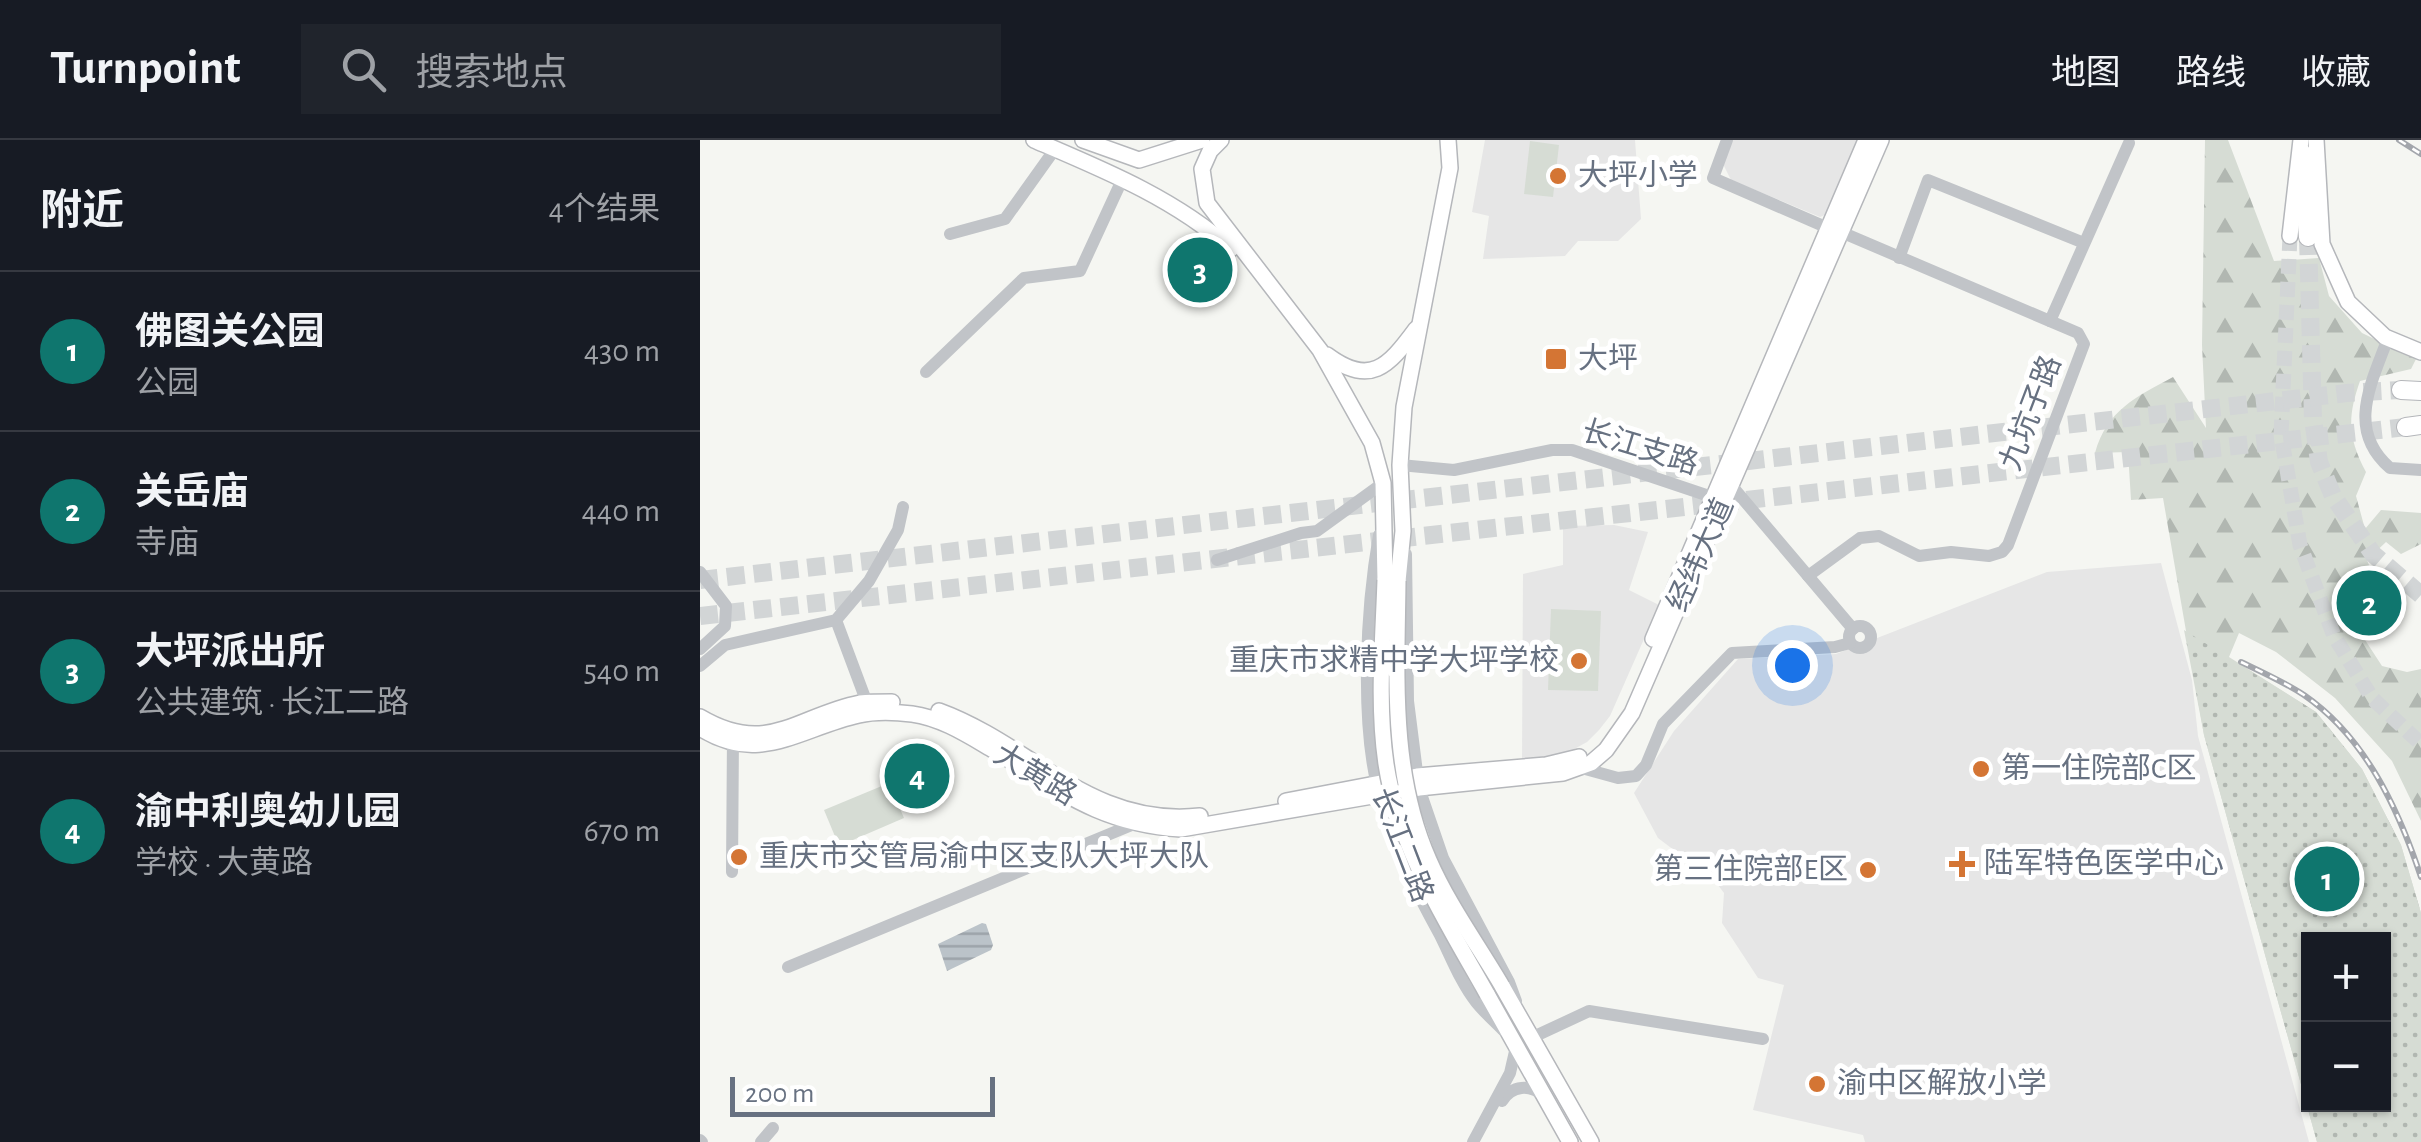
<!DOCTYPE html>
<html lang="zh">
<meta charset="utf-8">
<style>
:root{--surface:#171b24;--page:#20242c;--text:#f1f3f6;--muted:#9ea1a6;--line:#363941;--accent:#0f766e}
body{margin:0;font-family:"Alegreya Sans","Noto Sans SC",sans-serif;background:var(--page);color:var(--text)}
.controls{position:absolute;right:30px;bottom:30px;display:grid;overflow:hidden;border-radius:0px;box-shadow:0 2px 8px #0004}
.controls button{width:90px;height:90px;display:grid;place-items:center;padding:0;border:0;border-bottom:2px solid var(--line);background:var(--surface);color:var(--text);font:50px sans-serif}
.scale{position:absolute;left:30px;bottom:25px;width:265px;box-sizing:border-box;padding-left:10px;border:5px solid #677181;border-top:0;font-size:28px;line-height:35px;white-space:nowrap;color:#677181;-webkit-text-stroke:8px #fff;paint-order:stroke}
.you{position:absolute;left:1092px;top:525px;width:35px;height:35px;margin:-25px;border:8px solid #fff;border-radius:50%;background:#1a73e8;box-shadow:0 0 0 15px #1a73e833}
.badge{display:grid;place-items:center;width:65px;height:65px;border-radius:50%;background:var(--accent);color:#fff;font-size:32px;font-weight:700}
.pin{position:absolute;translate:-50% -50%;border:5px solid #fff;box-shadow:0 2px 10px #0006}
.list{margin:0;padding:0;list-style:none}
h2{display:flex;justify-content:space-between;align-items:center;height:130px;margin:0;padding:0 40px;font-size:42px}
h2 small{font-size:32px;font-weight:400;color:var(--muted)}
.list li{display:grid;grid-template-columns:65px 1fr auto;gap:30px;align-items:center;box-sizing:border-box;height:160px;padding:0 40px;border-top:2px solid var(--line)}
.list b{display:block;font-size:38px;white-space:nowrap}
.list p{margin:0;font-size:32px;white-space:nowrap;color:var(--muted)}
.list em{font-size:32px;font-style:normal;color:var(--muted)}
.icon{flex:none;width:55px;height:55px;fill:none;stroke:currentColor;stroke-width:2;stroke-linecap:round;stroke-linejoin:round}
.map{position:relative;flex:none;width:1721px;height:1002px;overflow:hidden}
header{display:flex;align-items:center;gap:60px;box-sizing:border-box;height:140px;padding:0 50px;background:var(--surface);border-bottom:2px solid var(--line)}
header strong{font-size:48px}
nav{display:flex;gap:55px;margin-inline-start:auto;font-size:35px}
.search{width:700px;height:90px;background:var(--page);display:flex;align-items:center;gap:25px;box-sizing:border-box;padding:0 35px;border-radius:0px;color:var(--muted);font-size:38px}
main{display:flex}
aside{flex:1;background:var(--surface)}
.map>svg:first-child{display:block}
.built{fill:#e6e6e6}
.green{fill:#d6dcd4}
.forest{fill:url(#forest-firs);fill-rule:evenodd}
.park{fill:url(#park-dots);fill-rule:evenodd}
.water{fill:url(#water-rules)}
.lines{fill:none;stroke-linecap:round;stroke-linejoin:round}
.major-tunnel{stroke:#d2d5d6;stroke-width:15;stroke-dasharray:15 8;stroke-linecap:butt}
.highway-tunnel{stroke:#d2d5d6;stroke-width:18;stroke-dasharray:18 9;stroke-linecap:butt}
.major-casing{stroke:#b5b7bb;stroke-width:18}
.highway-casing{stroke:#b4b6ba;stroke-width:20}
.minor{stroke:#c1c4c8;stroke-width:12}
.major{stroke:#fff;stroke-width:15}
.highway{stroke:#fff;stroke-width:18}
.rail-casing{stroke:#a3a6ac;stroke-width:6}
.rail{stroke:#fff;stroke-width:2.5;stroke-dasharray:8;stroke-linecap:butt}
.major-bridge-casing{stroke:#b5b7bb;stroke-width:18;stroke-linecap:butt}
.major-bridge{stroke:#fff;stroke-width:15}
.poi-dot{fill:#d47534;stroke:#fff;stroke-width:4}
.labels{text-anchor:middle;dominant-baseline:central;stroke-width:10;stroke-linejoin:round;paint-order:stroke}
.poi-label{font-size:30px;fill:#677181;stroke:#fff;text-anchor:start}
.street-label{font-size:30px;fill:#677181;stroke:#fff}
</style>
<header>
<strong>Turnpoint</strong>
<div class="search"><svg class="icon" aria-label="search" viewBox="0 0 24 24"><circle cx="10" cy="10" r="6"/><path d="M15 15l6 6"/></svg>搜索地点</div>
<nav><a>地图</a><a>路线</a><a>收藏</a></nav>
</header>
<main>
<aside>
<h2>附近<small>4个结果</small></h2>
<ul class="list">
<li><span class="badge">1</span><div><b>佛图关公园</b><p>公园</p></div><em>430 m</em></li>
<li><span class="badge">2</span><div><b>关岳庙</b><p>寺庙</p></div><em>440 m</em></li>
<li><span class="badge">3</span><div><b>大坪派出所</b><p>公共建筑 · 长江二路</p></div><em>540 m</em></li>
<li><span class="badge">4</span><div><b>渝中利奥幼儿园</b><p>学校 · 大黄路</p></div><em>670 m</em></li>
</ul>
</aside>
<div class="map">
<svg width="1721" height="1002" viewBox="0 0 1721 1002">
<defs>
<pattern id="forest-firs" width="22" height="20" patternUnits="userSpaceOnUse" patternTransform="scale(2.5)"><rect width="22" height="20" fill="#d6dcd4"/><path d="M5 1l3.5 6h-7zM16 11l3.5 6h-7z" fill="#b1b7b1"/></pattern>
<pattern id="park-dots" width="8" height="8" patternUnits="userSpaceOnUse" patternTransform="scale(2.5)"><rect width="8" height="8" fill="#d6dcd4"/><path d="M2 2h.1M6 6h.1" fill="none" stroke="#b1b7b1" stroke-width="1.8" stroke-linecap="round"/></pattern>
<pattern id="water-rules" width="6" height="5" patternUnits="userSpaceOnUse" patternTransform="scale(2.5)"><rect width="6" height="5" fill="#bbc3c9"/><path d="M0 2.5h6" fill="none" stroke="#9ca3a9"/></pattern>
</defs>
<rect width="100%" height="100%" fill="#f5f6f2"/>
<g class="built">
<polygon points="785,0 935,0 941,79 918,101 878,101 865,116 783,119 789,76 772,72"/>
<polygon points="1033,0 1159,0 1127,74 1120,77 1031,40 1023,24"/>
<polygon points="914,385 948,392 929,450 959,465 910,576 899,590 887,602 865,614 822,620 823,434 863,425 863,386"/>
<polygon points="1461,423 1492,540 1498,596 1609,1002 1165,1002 1163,995 1053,970 1084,845 1058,838 1022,783 1024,753 1015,741 958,698 934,653 974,591 1038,519 1136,514 1347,432"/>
</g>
<g class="green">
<polygon points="830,1 859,5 853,57 824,54"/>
<polygon points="851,469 901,471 898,551 848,550"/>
<polygon points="189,643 204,678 139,706 124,670"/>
</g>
<path class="forest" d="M1505 0H1528L1574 121 1619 118 1629 156 1662 193 1716 219 1711 229 1660 241C1647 278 1648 298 1666 332L1656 356 1665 389 1681 370 1721 373V404L1701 414 1686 402 1667 420 1673 435 1647 459 1656 486 1682 526 1707 532 1721 529V681L1692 621 1635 558 1576 512 1539 493 1529 517 1616 572 1662 629 1701 705 1721 773V1002H1617L1504 595 1463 358 1431 360 1428 312 1395 313C1407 270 1436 257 1473 237L1506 288 1502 205ZM1608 800H1684V964H1608Z"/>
<path class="park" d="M1484 490 1616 572 1662 629 1701 705 1721 773V1002H1617L1504 595ZM1608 800H1684V964H1608Z"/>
<polygon class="water" points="282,783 286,784 293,805 291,810 247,831 238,804"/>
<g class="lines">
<polyline class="major-tunnel" points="1590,96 1581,295 1600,405 1634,496 1672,558 1721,604"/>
<g class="highway-tunnel">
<polyline points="1608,97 1613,279 1619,322 1633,356 1673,414 1721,455"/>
<polyline points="0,440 1647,253 1701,250"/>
<polyline points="0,476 1706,287"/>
</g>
<g class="major-casing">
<g id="major">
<path d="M334 0C402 29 476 59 531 109"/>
<polyline points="383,0 439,20 502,0"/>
<polyline points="521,0 510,11 502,29 507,63 620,210 672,303 683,343 685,440"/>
<polyline points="1616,0 1622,104 1648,162 1685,197 1721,212"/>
<polyline points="1590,96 1601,0"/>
<path d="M627 215C670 247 688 227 716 189"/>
<polyline points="698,441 703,391 700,325 704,267 750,28 748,0"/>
<polyline points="953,499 1166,0"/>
<path d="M239 571C332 605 391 688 500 676"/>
<path d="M0 577C68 617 96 576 160 563 170 562 181 562 192 562"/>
<path d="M0 588C59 626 100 588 159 575 176 571 195 572 212 574 242 578 269 596 295 611 361 651 400 684 481 689L719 648 863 633 891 623 906 610 932 573 1181 0"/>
<polyline points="586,661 717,636 846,625 879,617"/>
<polyline points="802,846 891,1002"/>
<polyline points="787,854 870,1002"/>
</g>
</g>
<g class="highway-casing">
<g id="highway">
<polyline points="1602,13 1608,97"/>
<polyline points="1701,250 1721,251"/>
<polyline points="1706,287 1721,285"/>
</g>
</g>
<g class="minor">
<polyline points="1027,0 1013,38 1128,88"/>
<polyline points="250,94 305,79 355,9"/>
<polyline points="1199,118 1228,40 1384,103"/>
<polyline points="1350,181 1429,3"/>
<path d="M1688 198C1671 244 1646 290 1690 328L1721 330"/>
<polyline points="226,232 324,138 380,131 422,40"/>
<polyline points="700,325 754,330 852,310 872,310 1012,357"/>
<polyline points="1031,345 1153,489"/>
<path d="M679 395C666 468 660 582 679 654 692 704 715 750 740 795 751 817 761 843 776 862 784 872 794 881 803 890"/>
<polyline points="706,414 708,561 719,648 743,718 809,842 816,861"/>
<polyline points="517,420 601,393 617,391 683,343"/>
<polyline points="0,432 26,466 25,486 0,509"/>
<polyline points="1108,436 1160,398 1179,396 1219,416 1251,412 1289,416 1302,412 1308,405 1384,204 1378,193 1141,92"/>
<polyline points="136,480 170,571"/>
<circle cx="1160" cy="497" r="11"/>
<polyline points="0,526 25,505 136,480 169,441 198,390 203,367"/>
<polyline points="878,627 918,638 936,636 946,625 963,584 1032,513 1135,507 1150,503"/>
<polyline points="32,732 33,595"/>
<polyline points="88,827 434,684 435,680"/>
<polyline points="831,898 889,871 1063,899"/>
<path d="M802 961C812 945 830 944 844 956"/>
<polyline points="0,1000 2,1002"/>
<polyline points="61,1002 73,988"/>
<polyline points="773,1002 810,933 816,907"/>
</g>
<use href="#major" class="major"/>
<use href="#highway" class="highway"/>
<g class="rail-casing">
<g id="rail">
<polyline points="1699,0 1721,14"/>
<path d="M1541 522C1562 532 1584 542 1604 555 1665 597 1698 668 1721 737"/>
</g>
</g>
<use href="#rail" class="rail"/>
<g class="major-bridge-casing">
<g id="major-bridge">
<path d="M685 440C683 501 677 563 686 624 699 709 746 781 787 854"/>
<path d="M698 441C697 535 690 632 729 720 748 764 778 805 802 846"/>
</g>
</g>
<use href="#major-bridge" class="major-bridge"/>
</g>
<g class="poi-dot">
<circle cx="858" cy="36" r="10"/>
<rect x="844" y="207" width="24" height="24" rx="5"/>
<circle cx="879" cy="521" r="10"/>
<circle cx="1281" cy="629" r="10"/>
<circle cx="39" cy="717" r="10"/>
<path d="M1257 709h10v10h10v10h-10v10h-10v-10h-10v-10h10z"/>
<circle cx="1168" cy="730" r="10"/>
<circle cx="1117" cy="944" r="10"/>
</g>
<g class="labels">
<g class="poi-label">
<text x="878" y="36">大坪小学</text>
<text x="878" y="219">大坪</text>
<text x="859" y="521" text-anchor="end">重庆市求精中学大坪学校</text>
<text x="1301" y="629">第一住院部C区</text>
<text x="59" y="717">重庆市交管局渝中区支队大坪大队</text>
<text x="1284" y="724">陆军特色医学中心</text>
<text x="1148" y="730" text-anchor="end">第三住院部E区</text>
<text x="1137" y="944">渝中区解放小学</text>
</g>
<g class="street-label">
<text transform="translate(1331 273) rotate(-69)">九坑子路</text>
<text transform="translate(940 308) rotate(17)">长江支路</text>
<text transform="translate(1001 415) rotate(-66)">经纬大道</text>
<text transform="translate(335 635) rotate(31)">大黄路</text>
<text transform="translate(702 705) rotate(69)">长江二路</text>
</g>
</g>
</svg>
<div class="controls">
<button>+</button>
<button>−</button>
</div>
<div class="scale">200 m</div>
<div class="you"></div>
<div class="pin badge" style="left:1627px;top:739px">1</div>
<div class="pin badge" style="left:1669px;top:463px">2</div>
<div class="pin badge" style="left:500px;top:130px">3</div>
<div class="pin badge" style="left:217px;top:636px">4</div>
</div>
</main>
